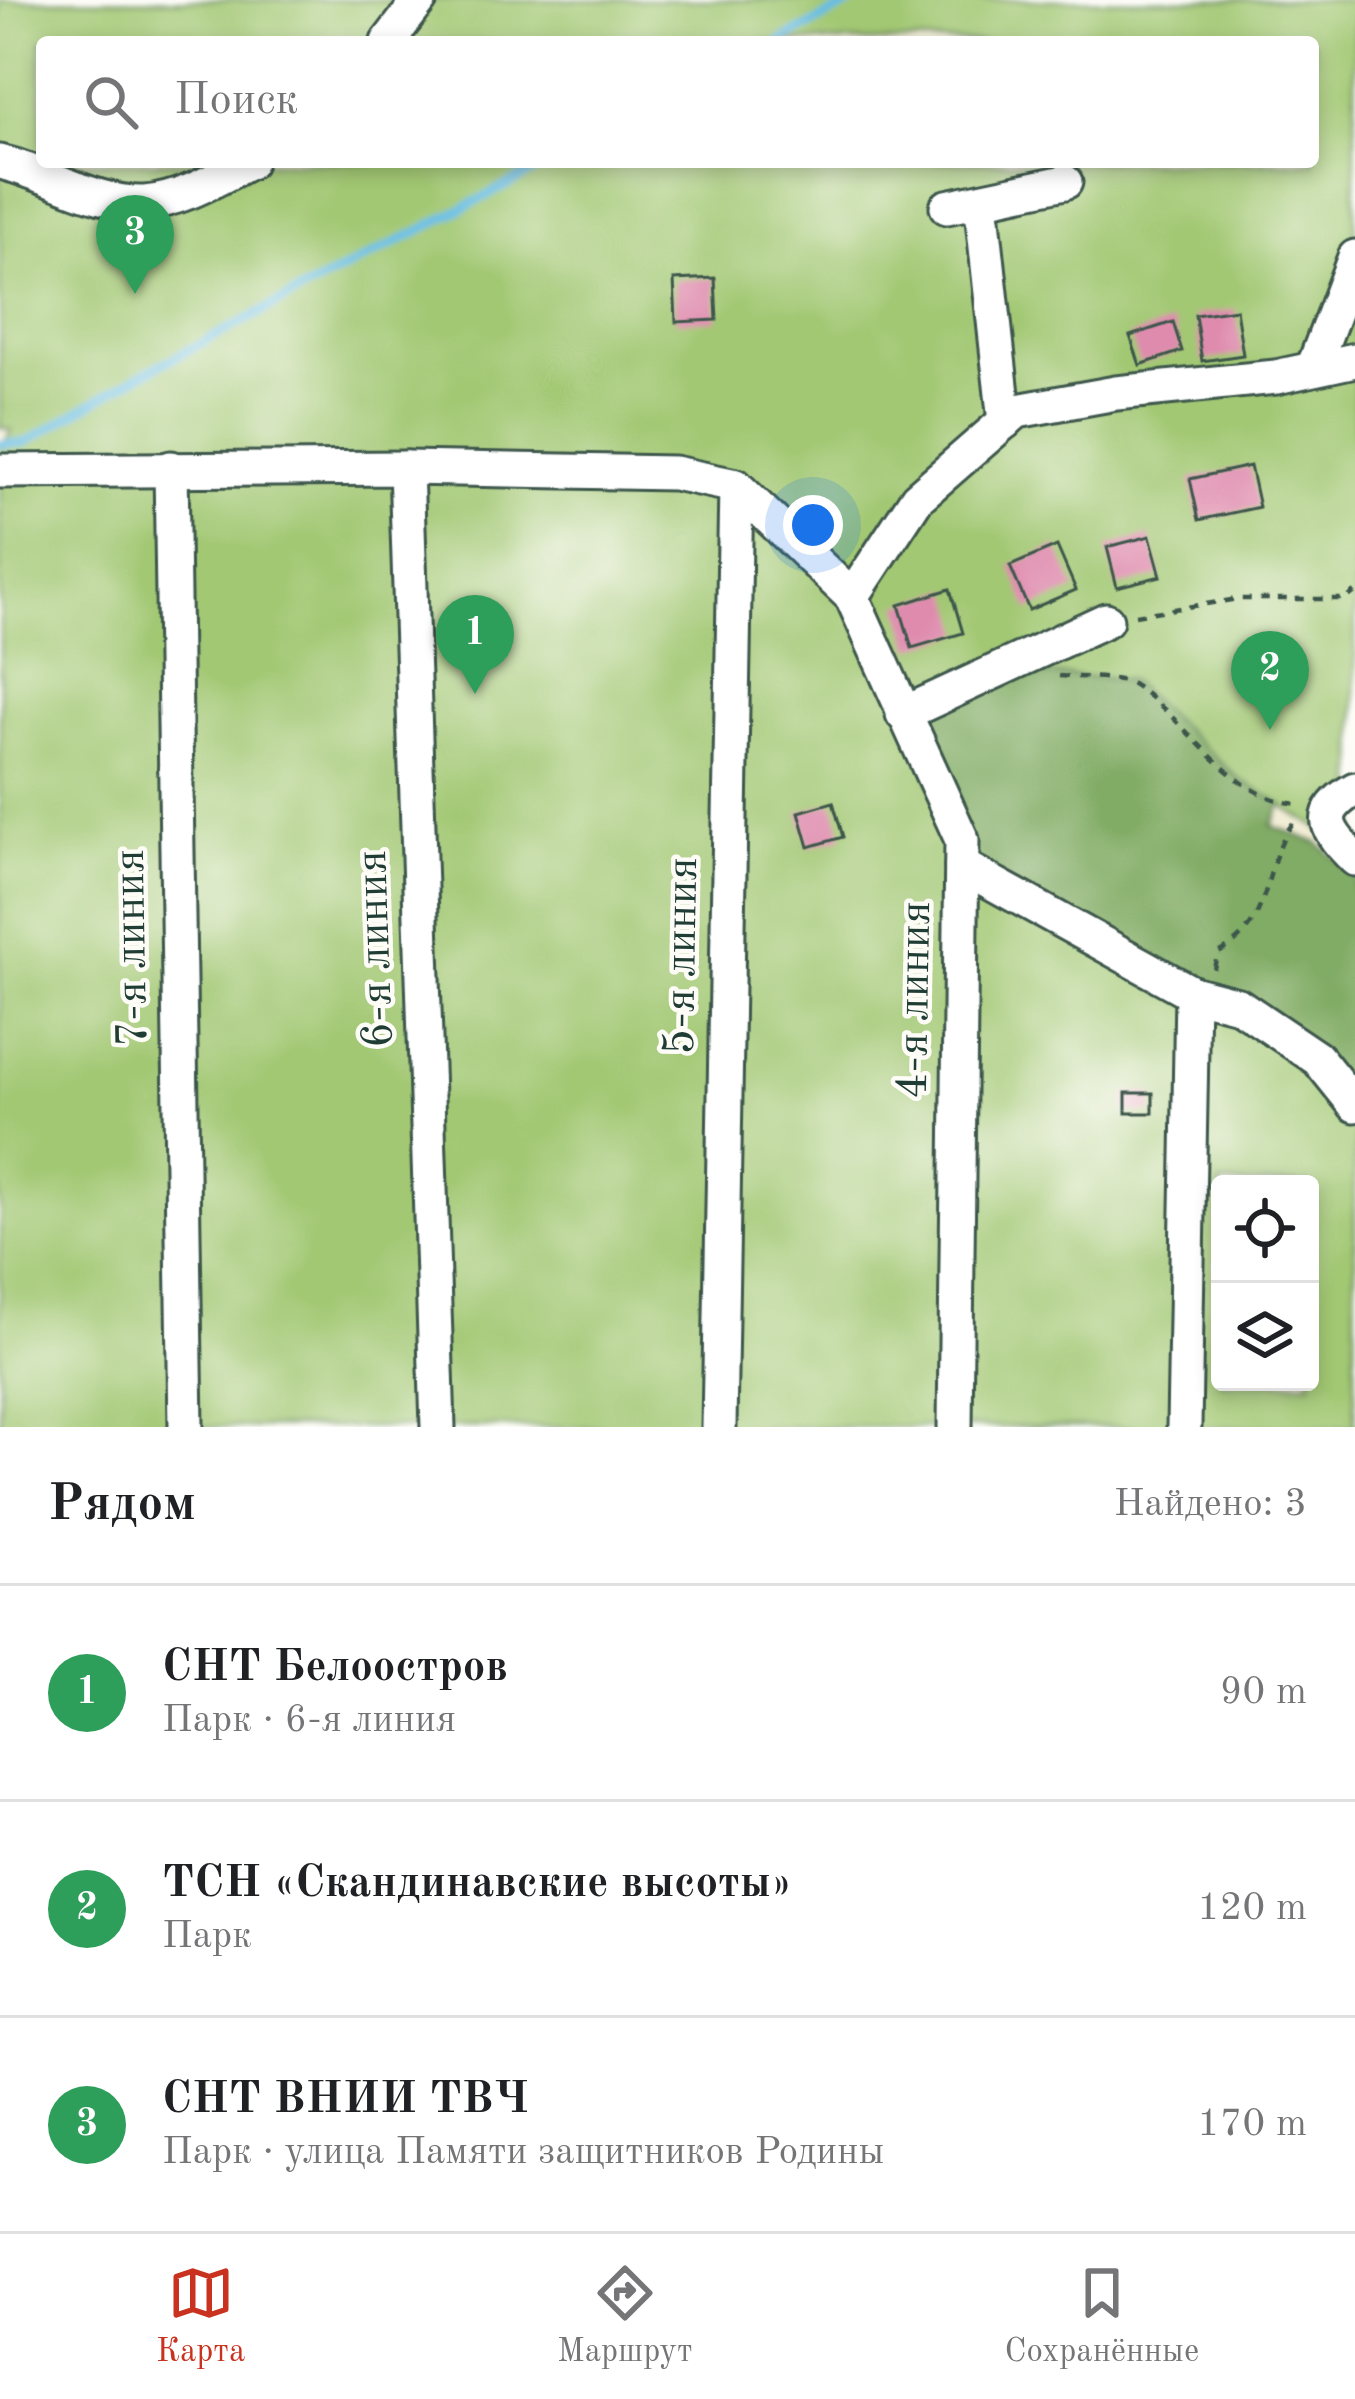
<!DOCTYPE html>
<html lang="ru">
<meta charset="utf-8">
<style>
:root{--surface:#fff;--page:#f2f2f2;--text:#202124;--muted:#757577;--line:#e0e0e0;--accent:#c8321e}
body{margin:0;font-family:"Old Standard TT",serif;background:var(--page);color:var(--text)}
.controls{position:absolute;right:36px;bottom:36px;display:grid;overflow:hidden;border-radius:12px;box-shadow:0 6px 18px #0003}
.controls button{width:108px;height:108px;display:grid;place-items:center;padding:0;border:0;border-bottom:3px solid var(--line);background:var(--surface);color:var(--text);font:60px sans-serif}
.you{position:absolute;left:813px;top:525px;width:42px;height:42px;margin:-30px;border:9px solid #fff;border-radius:50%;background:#1a73e8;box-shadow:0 0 0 18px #1a73e833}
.badge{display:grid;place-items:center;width:78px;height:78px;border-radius:50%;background:var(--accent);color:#fff;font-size:39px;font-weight:700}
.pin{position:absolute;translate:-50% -99px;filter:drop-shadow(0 3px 6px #0008)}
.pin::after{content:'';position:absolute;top:63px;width:42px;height:36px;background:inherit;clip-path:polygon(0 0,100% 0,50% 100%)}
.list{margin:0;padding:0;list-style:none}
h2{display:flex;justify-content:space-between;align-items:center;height:156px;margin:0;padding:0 48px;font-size:51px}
h2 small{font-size:39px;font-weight:400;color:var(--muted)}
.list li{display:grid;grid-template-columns:78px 1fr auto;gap:36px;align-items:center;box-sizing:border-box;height:216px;padding:0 48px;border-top:3px solid var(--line)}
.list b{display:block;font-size:45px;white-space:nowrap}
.list p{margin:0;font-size:39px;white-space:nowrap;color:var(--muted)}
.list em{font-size:39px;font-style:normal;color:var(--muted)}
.icon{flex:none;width:66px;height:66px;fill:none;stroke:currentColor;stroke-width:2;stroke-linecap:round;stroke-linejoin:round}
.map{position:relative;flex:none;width:1355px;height:1427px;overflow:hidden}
.search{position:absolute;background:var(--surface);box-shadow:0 6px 18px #0003;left:36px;right:36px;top:36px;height:132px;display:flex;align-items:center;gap:30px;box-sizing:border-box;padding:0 42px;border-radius:12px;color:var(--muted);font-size:45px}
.sheet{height:804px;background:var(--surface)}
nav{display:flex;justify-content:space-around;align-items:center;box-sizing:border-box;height:168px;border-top:3px solid var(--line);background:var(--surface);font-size:33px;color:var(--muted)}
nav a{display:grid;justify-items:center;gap:6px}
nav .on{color:var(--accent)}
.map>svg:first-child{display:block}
.green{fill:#a2c873;stroke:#608254;stroke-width:3;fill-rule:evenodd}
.forest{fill:#81ac65;stroke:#50744c;stroke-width:3}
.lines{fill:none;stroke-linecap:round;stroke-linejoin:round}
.stream{stroke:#68bee4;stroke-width:9}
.building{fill:#df8bae}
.minor-casing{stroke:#3e574c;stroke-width:39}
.path{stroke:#3e574c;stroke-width:4.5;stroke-dasharray:9 9;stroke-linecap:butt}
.minor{stroke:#fff;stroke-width:33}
.labels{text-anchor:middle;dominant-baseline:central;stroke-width:9;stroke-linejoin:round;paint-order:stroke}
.street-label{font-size:45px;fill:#1f3d34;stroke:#fdfcf7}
</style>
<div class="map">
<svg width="1355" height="1427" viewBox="0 0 1355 1427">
<rect width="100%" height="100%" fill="#fdfcf7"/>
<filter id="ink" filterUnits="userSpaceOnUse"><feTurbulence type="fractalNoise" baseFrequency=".00833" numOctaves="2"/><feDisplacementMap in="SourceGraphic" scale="24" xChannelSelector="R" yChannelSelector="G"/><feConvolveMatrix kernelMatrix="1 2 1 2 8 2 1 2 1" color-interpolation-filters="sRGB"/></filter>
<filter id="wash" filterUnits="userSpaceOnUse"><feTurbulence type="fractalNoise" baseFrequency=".004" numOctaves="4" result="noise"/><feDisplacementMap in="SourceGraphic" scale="48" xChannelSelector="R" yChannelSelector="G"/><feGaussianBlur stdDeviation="2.7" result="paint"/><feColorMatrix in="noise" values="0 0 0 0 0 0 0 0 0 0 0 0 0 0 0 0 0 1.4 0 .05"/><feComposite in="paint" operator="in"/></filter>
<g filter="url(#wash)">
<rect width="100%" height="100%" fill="#f1ecd4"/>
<path class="green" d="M0 0H1355V859L1331 836 1240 780 1129 681 1082 679 1238 1005 1355 1105V1427H0V450L12 430 0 427ZM42 42H1313V162H42ZM1220 1184H1310V1382H1220Z"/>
<polygon class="forest" points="996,671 1129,680 1240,780 1282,804 1272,826 1318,843 1355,876 1355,1105 1318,1059 965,867 904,716"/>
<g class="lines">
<g class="stream">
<polyline points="779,42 858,0"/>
<polyline points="0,444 25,443 138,376 552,162"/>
</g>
</g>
<g id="blocks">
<g class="building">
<polygon points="715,278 717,320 676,322 674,280"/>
<polygon points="1236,309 1243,355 1202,361 1195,315"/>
<polygon points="1173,322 1182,351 1140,365 1130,336"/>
<polygon points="1250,466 1259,507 1199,520 1190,479"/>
<polygon points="1150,536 1161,576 1117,587 1107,547"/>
<polygon points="1057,546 1076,590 1029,610 1010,566"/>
<polygon points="950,589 963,633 912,648 899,605"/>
<polygon points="833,802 843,837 809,847 799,812"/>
<rect x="1126" y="1093" width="27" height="20"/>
</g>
</g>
</g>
<g filter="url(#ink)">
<use href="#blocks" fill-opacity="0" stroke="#3e574c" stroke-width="3"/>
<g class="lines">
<g class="minor-casing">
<g id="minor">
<polyline points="388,42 420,0"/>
<path d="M0 162C45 172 97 205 144 203 180 201 218 178 249 162"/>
<polyline points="981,201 1005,422"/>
<polyline points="947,207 1065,182"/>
<polyline points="1313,368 1355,257"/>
<polyline points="171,468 186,1427"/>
<polyline points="406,468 438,1427"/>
<polyline points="0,471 406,468 674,473 736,486 852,597 962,840 955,1427"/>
<polyline points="852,597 917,498 1017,411 1116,393 1276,377 1355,360"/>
<polyline points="903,714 1106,620"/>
<path d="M1355 789C1313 813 1327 831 1355 859"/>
<polyline points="962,866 1192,993 1238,1005 1318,1059 1355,1105"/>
<polyline points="719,1427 736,486"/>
<polyline points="1184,1427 1192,993"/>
</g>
</g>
<g class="path">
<polyline points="1135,615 1238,599 1346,599 1355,592"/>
<path d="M1059 676C1077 678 1120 676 1132 684 1189 719 1230 803 1303 804"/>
<path d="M1214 969 1217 954C1279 921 1258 863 1297 818"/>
</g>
<use href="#minor" class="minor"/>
</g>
</g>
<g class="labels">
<g class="street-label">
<text transform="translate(133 948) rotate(-91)">7-я линия</text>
<text transform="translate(377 949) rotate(-92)">6-я линия</text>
<text transform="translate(683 956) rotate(-89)">5-я линия</text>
<text transform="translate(916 1000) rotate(-89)">4-я линия</text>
</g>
</g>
</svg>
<div class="controls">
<button><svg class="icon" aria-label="locate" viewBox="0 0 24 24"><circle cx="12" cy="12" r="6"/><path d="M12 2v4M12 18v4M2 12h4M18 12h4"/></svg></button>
<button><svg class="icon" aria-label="layers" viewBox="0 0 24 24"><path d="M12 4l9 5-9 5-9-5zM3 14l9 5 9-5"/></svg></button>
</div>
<div class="you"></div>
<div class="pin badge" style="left:475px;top:694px;background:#2e9e5b">1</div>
<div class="pin badge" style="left:1270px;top:730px;background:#2e9e5b">2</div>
<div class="pin badge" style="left:135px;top:294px;background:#2e9e5b">3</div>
<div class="search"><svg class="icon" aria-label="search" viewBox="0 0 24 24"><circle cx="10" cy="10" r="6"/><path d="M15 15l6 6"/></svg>Поиск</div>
</div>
<section class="sheet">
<h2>Рядом<small>Найдено: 3</small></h2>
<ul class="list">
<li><span class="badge" style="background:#2e9e5b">1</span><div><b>СНТ Белоостров</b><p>Парк · 6-я линия</p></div><em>90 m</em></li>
<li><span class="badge" style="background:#2e9e5b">2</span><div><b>ТСН «Скандинавские высоты»</b><p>Парк</p></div><em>120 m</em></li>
<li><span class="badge" style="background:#2e9e5b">3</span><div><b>СНТ ВНИИ ТВЧ</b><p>Парк · улица Памяти защитников Родины</p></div><em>170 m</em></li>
</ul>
</section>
<nav>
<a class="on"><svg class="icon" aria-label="map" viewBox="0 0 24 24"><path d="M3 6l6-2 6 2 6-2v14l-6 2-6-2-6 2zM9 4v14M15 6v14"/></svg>Карта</a>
<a><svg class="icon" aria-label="directions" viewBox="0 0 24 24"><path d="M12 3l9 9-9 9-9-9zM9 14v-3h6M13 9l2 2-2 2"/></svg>Маршрут</a>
<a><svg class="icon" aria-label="saved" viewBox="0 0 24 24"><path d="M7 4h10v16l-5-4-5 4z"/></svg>Сохранённые</a>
</nav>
